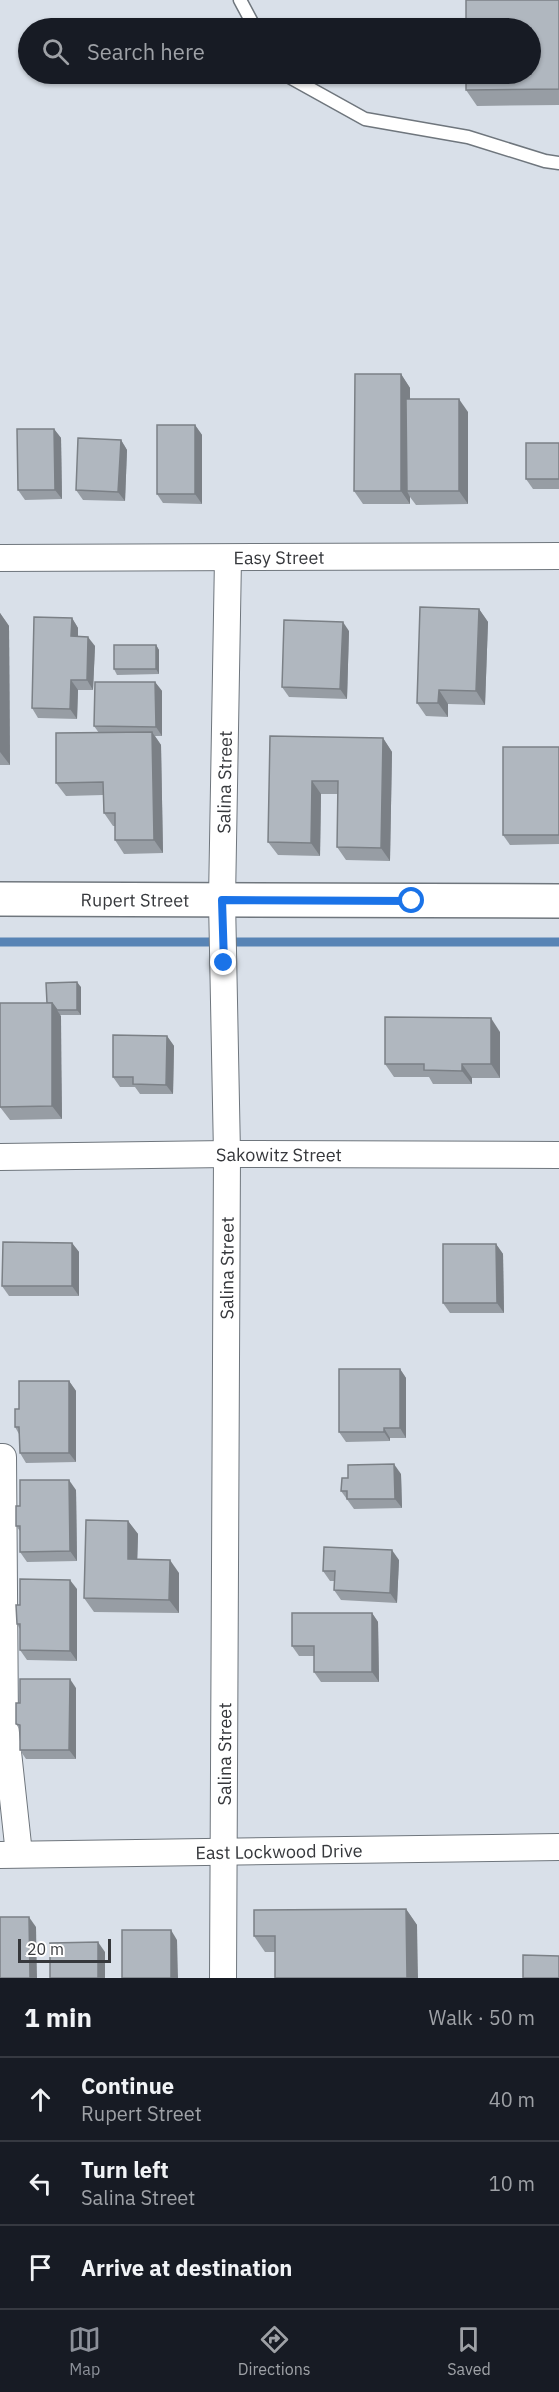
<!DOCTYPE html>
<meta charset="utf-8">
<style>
:root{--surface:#171b24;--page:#20242c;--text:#f1f3f6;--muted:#9ea1a6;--line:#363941;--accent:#8c9099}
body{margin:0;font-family:"IBM Plex Sans",sans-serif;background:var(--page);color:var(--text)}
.scale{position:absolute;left:18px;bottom:15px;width:93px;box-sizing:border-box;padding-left:6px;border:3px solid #36383c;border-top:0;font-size:16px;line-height:21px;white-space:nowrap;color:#36383c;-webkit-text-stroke:4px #fff;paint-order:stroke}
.stop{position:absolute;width:18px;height:18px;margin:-14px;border:4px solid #1a73e8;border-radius:50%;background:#fff}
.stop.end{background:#1a73e8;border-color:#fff;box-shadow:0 2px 6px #0008}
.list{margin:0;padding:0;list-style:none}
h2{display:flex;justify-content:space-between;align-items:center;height:78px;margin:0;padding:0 24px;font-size:26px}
h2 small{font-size:20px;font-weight:400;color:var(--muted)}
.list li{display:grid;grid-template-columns:39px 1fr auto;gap:18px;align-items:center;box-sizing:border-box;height:84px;padding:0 24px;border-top:2px solid var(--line)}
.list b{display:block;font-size:22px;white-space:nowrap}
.list p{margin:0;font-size:20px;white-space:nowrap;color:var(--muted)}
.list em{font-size:20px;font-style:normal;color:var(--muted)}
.icon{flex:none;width:33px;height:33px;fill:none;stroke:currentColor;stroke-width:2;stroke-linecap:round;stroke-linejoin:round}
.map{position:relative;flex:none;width:559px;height:1978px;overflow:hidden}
.search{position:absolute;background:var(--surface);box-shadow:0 2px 4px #0004;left:18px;right:18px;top:18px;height:66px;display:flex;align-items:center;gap:15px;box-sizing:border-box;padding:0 21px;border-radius:33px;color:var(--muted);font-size:22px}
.sheet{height:330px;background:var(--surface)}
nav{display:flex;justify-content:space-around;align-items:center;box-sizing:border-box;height:84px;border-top:2px solid var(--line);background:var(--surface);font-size:16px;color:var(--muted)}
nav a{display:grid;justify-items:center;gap:3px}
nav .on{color:var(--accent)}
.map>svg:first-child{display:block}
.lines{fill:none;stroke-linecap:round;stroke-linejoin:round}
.stream{stroke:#5884b5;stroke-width:9}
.lane-casing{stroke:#6f767d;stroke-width:15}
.street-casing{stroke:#6f767d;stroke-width:28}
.secondary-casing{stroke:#6f767d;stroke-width:36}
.lane{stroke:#fff;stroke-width:12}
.street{stroke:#fff;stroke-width:26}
.secondary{stroke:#fff;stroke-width:33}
.wall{fill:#979da4}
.shaded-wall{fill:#7b8086}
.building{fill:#b0b7bf;stroke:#7b8086;stroke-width:1.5}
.route{stroke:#1a73e8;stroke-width:8}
.labels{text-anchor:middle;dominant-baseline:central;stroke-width:6;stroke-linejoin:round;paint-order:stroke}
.street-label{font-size:18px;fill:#36383c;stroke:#fff}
</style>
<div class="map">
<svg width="559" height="1978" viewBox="0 0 559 1978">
<rect width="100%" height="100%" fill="#d9e0e9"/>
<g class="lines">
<polyline class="stream" points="0,942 559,942"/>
<g class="lane-casing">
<g id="lane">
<polyline points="240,0 255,28"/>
<polyline points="284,74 365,119 468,137 545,161 559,163"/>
</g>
</g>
<g class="street-casing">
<g id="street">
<path id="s1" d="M0 558 559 556"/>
<path id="s2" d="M0 1157 227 1154 559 1155"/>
<polyline points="0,1457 3,1457 5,1724 19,1854"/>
<path id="s3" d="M0 1855 559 1847"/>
<path id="s4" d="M223 1978 227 1154 222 900 228 558"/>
</g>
</g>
<g class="secondary-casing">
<g id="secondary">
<path id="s5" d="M0 899 559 901"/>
</g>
</g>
<use href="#lane" class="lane"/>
<use href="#street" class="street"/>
<use href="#secondary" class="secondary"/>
</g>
<g class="wall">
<polygon points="559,0 559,105 477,106 466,90"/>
<polygon points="401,374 410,388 410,399 468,412 468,504 416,505 410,497 410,504 363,504 354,491"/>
<polygon points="195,425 202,435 202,504 163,503 157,494"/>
<polygon points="54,429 61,438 62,499 25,500 18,490"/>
<polygon points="121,440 127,450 125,501 83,500 76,490"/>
<polygon points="559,443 559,489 533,489 526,479"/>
<polygon points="479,609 488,622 485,705 448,704 448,717 426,716 417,703"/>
<polygon points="0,613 9,626 10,765 0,765"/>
<polygon points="72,618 78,628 78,636 95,646 93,690 78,690 77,719 38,718 32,708"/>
<polygon points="349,631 347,699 289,697 282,687"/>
<polygon points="156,645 159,650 159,674 117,675 114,669"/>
<polygon points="155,682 162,691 162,736 155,736 161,745 163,853 124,854 115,840 115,826 113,826 104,813 103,795 66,796 56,783 99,733 94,726"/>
<polygon points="270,736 383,738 392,752 390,861 346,860 337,847 338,794 321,794 320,856 278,855 268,842"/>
<polygon points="559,747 559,844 510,845 503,835"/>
<polygon points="81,987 81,1015 60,1015 62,1119 10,1120 0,1107 47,1003"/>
<polygon points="500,1032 500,1078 472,1078 472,1084 433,1084 429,1077 394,1077 385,1064"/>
<polygon points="167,1036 174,1046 173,1094 140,1094 135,1087 120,1087 113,1077"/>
<polygon points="72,1243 79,1252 79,1296 9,1296 2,1286"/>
<polygon points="496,1244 503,1254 504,1313 450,1313 443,1303"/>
<polygon points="400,1369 406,1378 406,1438 390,1438 390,1441 346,1442 339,1432"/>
<polygon points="69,1381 76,1391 76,1462 26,1463 20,1453 19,1434 15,1427 19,1409"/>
<polygon points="401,1474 402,1508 354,1509 341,1491"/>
<polygon points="76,1490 77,1561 27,1562 20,1552 20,1531 16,1526 20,1506"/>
<polygon points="128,1521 138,1534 137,1559 179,1573 179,1613 94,1612 84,1598"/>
<polygon points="399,1560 397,1603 341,1600 334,1590 335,1581 330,1581 323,1571"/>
<polygon points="77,1589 77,1661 27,1660 20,1650 20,1629 17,1624 20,1605"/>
<polygon points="372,1613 378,1622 379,1682 321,1682 314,1672 314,1656 299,1656 292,1646"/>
<polygon points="76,1688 76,1759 26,1759 20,1750 20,1730 16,1724 20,1703"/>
<polygon points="406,1909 417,1925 275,1952 265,1952 254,1936"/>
</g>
<g class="shaded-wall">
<polygon points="401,374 410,388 410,491 407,491 410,497 410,504 401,491"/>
<polygon points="459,399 468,412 468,504 459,491"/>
<polygon points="195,425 202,435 202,504 195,494"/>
<polygon points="54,429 61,438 62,499 55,490"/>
<polygon points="121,440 127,450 125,501 118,492"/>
<polygon points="479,609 488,622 485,705 476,691"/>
<polygon points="0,613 9,626 10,765 0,752"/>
<polygon points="72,618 78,628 78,646 71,636"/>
<polygon points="343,622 349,631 347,699 340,689"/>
<polygon points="88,637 95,646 93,690 87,680"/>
<polygon points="156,645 159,650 159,674 156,669"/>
<polygon points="71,680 78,690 77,719 70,709"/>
<polygon points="155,682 162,691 162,736 156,727"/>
<polygon points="439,690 448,704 448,717 438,703"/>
<polygon points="152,732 161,745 163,853 154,840"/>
<polygon points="383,738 392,752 390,861 381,848"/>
<polygon points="312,781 321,794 320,856 311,843"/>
<polygon points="77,982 81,987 81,1015 77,1010"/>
<polygon points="52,1003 61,1016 62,1119 52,1106"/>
<polygon points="491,1018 500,1032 500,1078 491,1064"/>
<polygon points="167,1036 174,1046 173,1094 166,1085"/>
<polygon points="462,1064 472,1078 472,1084 462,1071"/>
<polygon points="72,1243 79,1252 79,1296 72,1286"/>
<polygon points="496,1244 503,1254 504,1313 497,1303"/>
<polygon points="400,1369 406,1378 406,1438 400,1428"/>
<polygon points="69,1381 76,1391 76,1462 69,1453"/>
<polygon points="384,1428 390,1438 390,1441 384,1432"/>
<polygon points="394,1464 401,1474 402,1508 395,1499"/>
<polygon points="69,1480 76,1490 77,1561 70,1551"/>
<polygon points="128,1521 138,1534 137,1572 128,1559"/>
<polygon points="392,1550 399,1560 397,1603 390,1593"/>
<polygon points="170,1560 179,1573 179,1613 169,1600"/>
<polygon points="70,1580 77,1589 77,1661 70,1651"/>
<polygon points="372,1613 378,1622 379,1682 372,1672"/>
<polygon points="70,1679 76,1688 76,1759 69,1750"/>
<polygon points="406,1909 417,1925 418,1978 407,1978"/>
<polygon points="29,1917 36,1927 37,1978 30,1978"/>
<polygon points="171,1930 177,1940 178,1978 171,1978"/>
<polygon points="98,1942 105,1952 105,1978 98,1978"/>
</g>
<g class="building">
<polygon points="466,0 559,0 559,89 466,90 466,74 531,74 531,28 466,28"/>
<polygon points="355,374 401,374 401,491 354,491"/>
<polygon points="406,399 459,399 459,491 407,491"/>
<rect x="157" y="425" width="38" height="69"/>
<polygon points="17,429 54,429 55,490 18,490"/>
<polygon points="78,438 121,440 118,492 76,490"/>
<rect x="526" y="443" width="33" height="36"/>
<polygon points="420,607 479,609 476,691 439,690 438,703 417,703"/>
<polygon points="34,617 72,618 71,636 88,637 87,680 71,680 70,709 32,708"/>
<polygon points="284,620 343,622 340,689 282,687"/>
<rect x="114" y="645" width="42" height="24"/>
<polygon points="95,682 155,682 156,727 94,726"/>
<polygon points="152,732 154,840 115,840 115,813 104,813 103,782 56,783 56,733"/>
<polygon points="270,736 383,738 381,848 337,847 338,781 312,781 311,843 268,842"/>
<rect x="503" y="747" width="56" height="88"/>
<polygon points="77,982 77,1010 57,1010 52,1003 47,1003 46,983"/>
<polygon points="0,1003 52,1003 52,1106 0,1107"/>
<polygon points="385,1017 491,1018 491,1064 462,1064 462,1071 424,1070 424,1064 385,1064"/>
<polygon points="113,1035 167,1036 166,1085 133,1084 133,1077 113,1077"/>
<polygon points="3,1242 72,1243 72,1286 2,1286"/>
<polygon points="443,1244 496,1244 497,1303 443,1303"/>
<polygon points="339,1369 400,1369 400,1428 384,1428 384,1432 339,1432"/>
<polygon points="19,1381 69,1381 69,1453 20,1453 19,1427 15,1427 15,1409 19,1409"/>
<polygon points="394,1464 395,1499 347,1499 347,1491 341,1491 342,1478 348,1478 348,1465"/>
<polygon points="20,1480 69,1480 70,1551 20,1552 20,1526 16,1526 16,1506 20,1506"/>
<polygon points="86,1520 128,1521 128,1559 170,1560 169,1600 84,1598"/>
<polygon points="324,1547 392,1550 390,1593 334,1590 335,1571 323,1571"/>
<polygon points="20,1579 70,1580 70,1651 20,1650 20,1624 17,1624 16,1605 20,1605"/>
<polygon points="292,1613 372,1613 372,1672 314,1672 314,1646 292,1646"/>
<polygon points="20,1679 70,1679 69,1750 20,1750 20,1725 16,1724 16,1703 20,1703"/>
<polygon points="406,1909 407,1978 275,1978 275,1936 254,1936 254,1910"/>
<polygon points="0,1917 29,1917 30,1978 0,1978"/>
<rect x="122" y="1930" width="49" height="48"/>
<polygon points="98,1942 98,1978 50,1978 50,1943"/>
<polygon points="523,1955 559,1956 559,1978 523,1978"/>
</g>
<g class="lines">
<polyline class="route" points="224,963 222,900 412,901"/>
</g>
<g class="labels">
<g class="street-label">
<text stroke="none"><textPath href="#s1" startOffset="279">Easy Street</textPath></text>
<text stroke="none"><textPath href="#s4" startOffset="1196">Salina Street</textPath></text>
<text stroke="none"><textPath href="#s5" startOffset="135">Rupert Street</textPath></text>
<text stroke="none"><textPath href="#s2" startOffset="279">Sakowitz Street</textPath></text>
<text stroke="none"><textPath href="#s4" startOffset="710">Salina Street</textPath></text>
<text stroke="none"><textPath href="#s4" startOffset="224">Salina Street</textPath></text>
<text stroke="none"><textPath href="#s3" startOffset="279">East Lockwood Drive</textPath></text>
</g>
</g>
</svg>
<div class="scale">20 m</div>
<div class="stop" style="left:412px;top:901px"></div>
<div class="stop end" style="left:224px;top:963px"></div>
<div class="search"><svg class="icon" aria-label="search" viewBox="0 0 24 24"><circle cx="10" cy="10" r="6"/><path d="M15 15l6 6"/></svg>Search here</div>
</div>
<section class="sheet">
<h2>1 min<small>Walk · 50 m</small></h2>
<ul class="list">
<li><svg class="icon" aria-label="ahead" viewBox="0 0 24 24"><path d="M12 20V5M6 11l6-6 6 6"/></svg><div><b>Continue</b><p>Rupert Street</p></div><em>40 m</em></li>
<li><svg class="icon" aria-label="left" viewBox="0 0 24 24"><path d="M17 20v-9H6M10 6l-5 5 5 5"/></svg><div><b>Turn left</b><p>Salina Street</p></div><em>10 m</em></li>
<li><svg class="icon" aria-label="arrive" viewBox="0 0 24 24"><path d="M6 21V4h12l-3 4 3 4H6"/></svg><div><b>Arrive at destination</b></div></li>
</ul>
</section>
<nav>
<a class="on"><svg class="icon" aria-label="map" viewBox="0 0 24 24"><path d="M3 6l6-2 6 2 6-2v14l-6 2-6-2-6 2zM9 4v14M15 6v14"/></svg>Map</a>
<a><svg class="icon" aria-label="directions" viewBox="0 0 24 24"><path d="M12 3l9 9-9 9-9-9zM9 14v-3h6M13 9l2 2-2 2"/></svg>Directions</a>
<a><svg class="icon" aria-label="saved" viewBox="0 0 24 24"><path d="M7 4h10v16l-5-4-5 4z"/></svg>Saved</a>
</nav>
